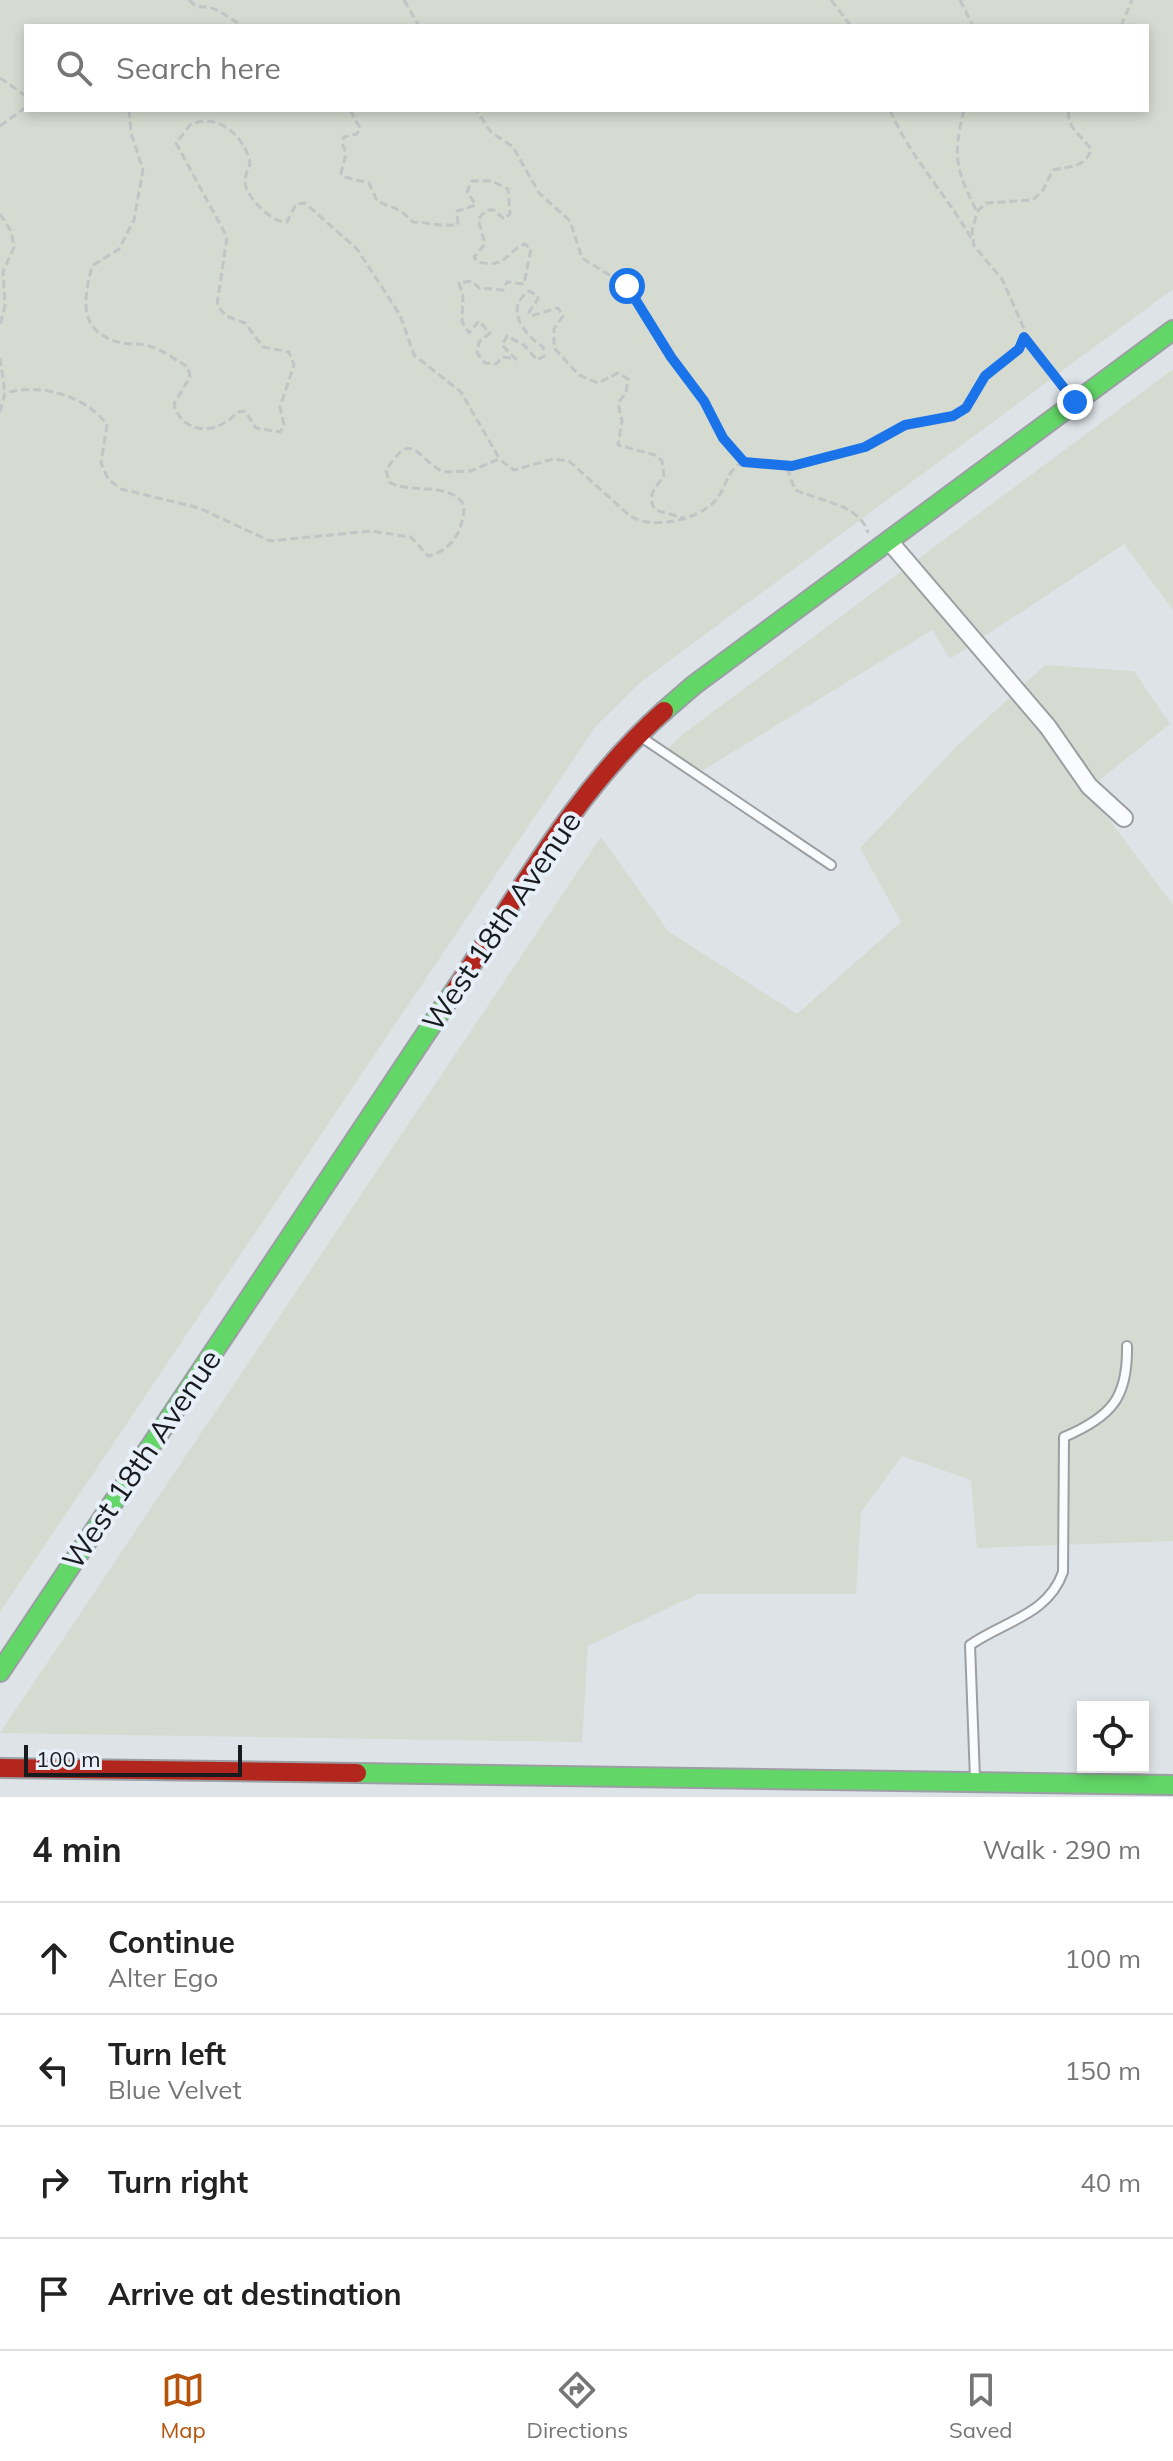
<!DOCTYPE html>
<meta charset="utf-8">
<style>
:root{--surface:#fff;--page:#f2f2f2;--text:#222;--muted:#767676;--line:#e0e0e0;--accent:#b45309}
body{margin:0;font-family:Mulish,sans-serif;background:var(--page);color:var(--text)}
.controls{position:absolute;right:24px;bottom:24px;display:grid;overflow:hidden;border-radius:0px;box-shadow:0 4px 12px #0003}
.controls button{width:72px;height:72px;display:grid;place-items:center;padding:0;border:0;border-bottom:2px solid var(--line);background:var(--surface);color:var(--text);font:40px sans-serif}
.scale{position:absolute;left:24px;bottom:20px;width:218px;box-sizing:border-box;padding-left:8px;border:4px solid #191c1f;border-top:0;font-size:22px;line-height:28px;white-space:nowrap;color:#191c1f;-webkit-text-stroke:6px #e7eff9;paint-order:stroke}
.stop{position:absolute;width:24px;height:24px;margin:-18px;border:6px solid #1a73e8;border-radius:50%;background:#fff}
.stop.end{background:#1a73e8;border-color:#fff;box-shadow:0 2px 8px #0008}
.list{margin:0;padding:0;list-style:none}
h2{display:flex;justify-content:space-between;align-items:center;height:104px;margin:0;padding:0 32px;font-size:34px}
h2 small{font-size:26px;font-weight:400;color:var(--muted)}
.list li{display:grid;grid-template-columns:52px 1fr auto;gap:24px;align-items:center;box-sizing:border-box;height:112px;padding:0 32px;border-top:2px solid var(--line)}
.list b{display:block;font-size:30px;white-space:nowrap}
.list p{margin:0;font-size:26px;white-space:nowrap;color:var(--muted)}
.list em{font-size:26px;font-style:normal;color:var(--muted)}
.icon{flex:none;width:44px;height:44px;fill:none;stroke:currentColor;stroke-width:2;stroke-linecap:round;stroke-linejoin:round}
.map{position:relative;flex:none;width:1173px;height:1797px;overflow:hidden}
.search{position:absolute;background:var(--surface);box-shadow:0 4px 12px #0003;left:24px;right:24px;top:24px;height:88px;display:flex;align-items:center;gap:20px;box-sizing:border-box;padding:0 28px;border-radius:0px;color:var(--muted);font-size:30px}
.sheet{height:552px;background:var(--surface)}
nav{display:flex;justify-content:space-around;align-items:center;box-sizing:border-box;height:112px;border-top:2px solid var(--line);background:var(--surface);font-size:22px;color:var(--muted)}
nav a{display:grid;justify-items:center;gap:4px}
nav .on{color:var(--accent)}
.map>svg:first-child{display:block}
.green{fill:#d5dbd0;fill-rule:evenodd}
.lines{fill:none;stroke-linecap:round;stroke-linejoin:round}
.lane-casing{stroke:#9b9fa3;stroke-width:12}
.street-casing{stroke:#9b9fa3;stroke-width:20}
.fast-casing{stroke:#9b9fa3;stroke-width:22}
.jam-casing{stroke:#9b9fa3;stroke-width:22}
.path{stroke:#c3c4c6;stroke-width:3;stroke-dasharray:8 4;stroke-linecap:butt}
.lane{stroke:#fafbfc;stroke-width:8}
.street{stroke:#fafbfc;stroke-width:16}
.fast{stroke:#63d668;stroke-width:18}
.jam{stroke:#b3261e;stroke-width:18}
.route{stroke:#1a73e8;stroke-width:10}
.labels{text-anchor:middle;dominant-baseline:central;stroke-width:8;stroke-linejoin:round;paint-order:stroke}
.street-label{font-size:30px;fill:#191c1f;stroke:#e7eff9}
</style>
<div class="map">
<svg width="1173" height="1797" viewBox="0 0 1173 1797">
<rect width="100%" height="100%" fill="#dee3e8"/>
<g class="green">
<path d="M0 0H1173V289L642 681 595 727 0 1612ZM1147 26V110H26V26Z"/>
<polygon points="1173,369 1173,610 1124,544 950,659 932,630 692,777 660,756 683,734"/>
<polygon points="1045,665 1134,671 1170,724 1087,790 1173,905 1173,1541 977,1548 971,1480 902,1456 861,1512 856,1594 698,1594 588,1646 582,1742 0,1733 601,837 668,931 797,1014 901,922 860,848 958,745"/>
</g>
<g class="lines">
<g class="lane-casing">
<g id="lane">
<polyline points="641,737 831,865"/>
<path d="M975 1779 970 1645C1004 1621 1048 1615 1063 1572L1064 1437C1111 1417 1128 1398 1127 1346"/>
</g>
</g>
<g class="street-casing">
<polyline id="street" points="889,541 1048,727 1089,786 1124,818"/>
</g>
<g class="fast-casing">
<g id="fast">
<polyline points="664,711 694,685 1173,330"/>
<polyline points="0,1672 455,990"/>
<polyline points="357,1773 1173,1785"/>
</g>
</g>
<g class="jam-casing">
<g id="jam">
<path d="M455 990C519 894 577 788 664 711"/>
<polyline points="0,1768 357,1773"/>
</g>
</g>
<g class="path">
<path d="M189 0 197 7C220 5 225 18 244 26"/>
<polyline points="404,0 419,26"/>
<polyline points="831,0 851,26"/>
<polyline points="960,0 973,26"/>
<polyline points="1121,26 1132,0"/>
<polyline points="0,78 26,96"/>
<path d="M129 110 131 133 143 170 134 220 119 249 92 266C84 299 77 330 118 342 128 345 139 343 149 346 163 350 176 360 188 367L190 377 174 404C182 436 219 435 237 412L245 411 256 428 280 432 284 425 280 407 294 365 289 352 263 347 245 323 226 316 217 305 227 237 176 143 190 125C217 111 246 137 250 164 248 171 244 176 245 183 247 198 273 224 287 222L296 204 305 203 357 249 400 315 414 355 461 392 499 458"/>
<path d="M350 110 360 128 357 134 344 137 342 142 346 154 341 173 344 177 369 183 377 201 401 211 413 222C427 222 446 228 458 224L457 211 476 205 467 192 472 181H492L508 189 510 214 504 219 494 210H487L478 219 485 244 474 257 478 262C507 269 505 252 525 244L531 249 524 284 507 282 503 290 479 288 472 281 459 283 463 296 462 322 469 333 479 321 490 333 479 342 477 353 485 363 496 364 503 357 516 359 502 345 507 336 525 346 537 360 544 356 543 347C525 335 503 309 529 291L537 295 538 299 529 312 531 316 558 308 563 316 554 329V348L579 375 598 383 618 373 628 379 626 393 618 403 622 421 618 445 655 455 662 461 664 477C654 488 647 496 655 510L684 518"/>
<path d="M890 110C910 157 946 194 971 238"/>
<path d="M964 110C952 157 956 169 977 212"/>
<polyline points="0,126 26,107"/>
<polyline points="0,214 11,231 14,247 3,272 5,306 0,325"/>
<polyline points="1024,337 1064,388"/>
<polyline points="0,358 5,393"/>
<path d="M0 412 5 393C39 383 86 395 107 425L101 463 108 479 121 489 199 508 270 541 371 531 411 537 428 556C453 551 464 528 464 505 448 480 411 495 389 482L386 470C413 429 414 456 443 472L471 471 499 459 514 470 553 459 569 461 630 516C653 530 696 520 714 502 727 490 725 469 744 462L723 438 704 401 671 357 627 286 582 258 570 221 539 193 513 147 491 132 476 110"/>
<path d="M744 462 787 467 865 447 905 425 953 416 970 403 985 376 1019 349 1025 331 1002 279 974 246 972 231 977 212 986 203 1033 200 1043 190 1053 170C1069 166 1086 168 1091 149 1082 136 1066 128 1069 110"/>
<path d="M787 468 795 490C819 501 860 504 868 533"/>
</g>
<use href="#lane" class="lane"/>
<use href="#street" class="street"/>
<use href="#fast" class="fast"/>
<use href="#jam" class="jam"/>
</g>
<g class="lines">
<polyline class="route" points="627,286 671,357 704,401 723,438 744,462 792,466 865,447 905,425 953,416 966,408 985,376 1019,349 1024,337 1075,402"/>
</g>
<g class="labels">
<g class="street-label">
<text transform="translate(501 921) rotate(-56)">West 18th Avenue</text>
<text transform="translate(141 1459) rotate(-56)">West 18th Avenue</text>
</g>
</g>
</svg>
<div class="controls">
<button><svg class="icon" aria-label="locate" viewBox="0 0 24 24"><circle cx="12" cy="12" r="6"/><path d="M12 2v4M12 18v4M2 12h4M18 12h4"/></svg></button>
</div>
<div class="scale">100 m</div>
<div class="stop" style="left:627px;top:286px"></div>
<div class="stop end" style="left:1075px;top:402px"></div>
<div class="search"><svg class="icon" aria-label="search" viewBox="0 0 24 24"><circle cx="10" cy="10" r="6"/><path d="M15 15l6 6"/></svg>Search here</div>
</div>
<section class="sheet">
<h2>4 min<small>Walk · 290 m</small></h2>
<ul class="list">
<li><svg class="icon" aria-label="ahead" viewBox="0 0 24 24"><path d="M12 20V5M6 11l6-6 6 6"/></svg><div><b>Continue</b><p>Alter Ego</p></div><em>100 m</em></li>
<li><svg class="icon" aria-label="left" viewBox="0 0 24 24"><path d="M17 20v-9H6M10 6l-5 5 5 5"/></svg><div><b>Turn left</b><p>Blue Velvet</p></div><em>150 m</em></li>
<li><svg class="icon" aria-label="right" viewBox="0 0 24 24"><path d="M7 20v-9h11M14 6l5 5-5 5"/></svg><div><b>Turn right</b></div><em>40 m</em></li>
<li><svg class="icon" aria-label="arrive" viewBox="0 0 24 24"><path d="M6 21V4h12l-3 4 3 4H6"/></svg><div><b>Arrive at destination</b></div></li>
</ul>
</section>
<nav>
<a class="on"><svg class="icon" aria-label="map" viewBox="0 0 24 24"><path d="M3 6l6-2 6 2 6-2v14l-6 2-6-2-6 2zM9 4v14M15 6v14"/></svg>Map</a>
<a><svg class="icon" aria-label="directions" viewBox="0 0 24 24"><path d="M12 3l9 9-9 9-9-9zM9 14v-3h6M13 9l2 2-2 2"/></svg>Directions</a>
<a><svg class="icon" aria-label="saved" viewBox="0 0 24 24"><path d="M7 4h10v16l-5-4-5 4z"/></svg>Saved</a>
</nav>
